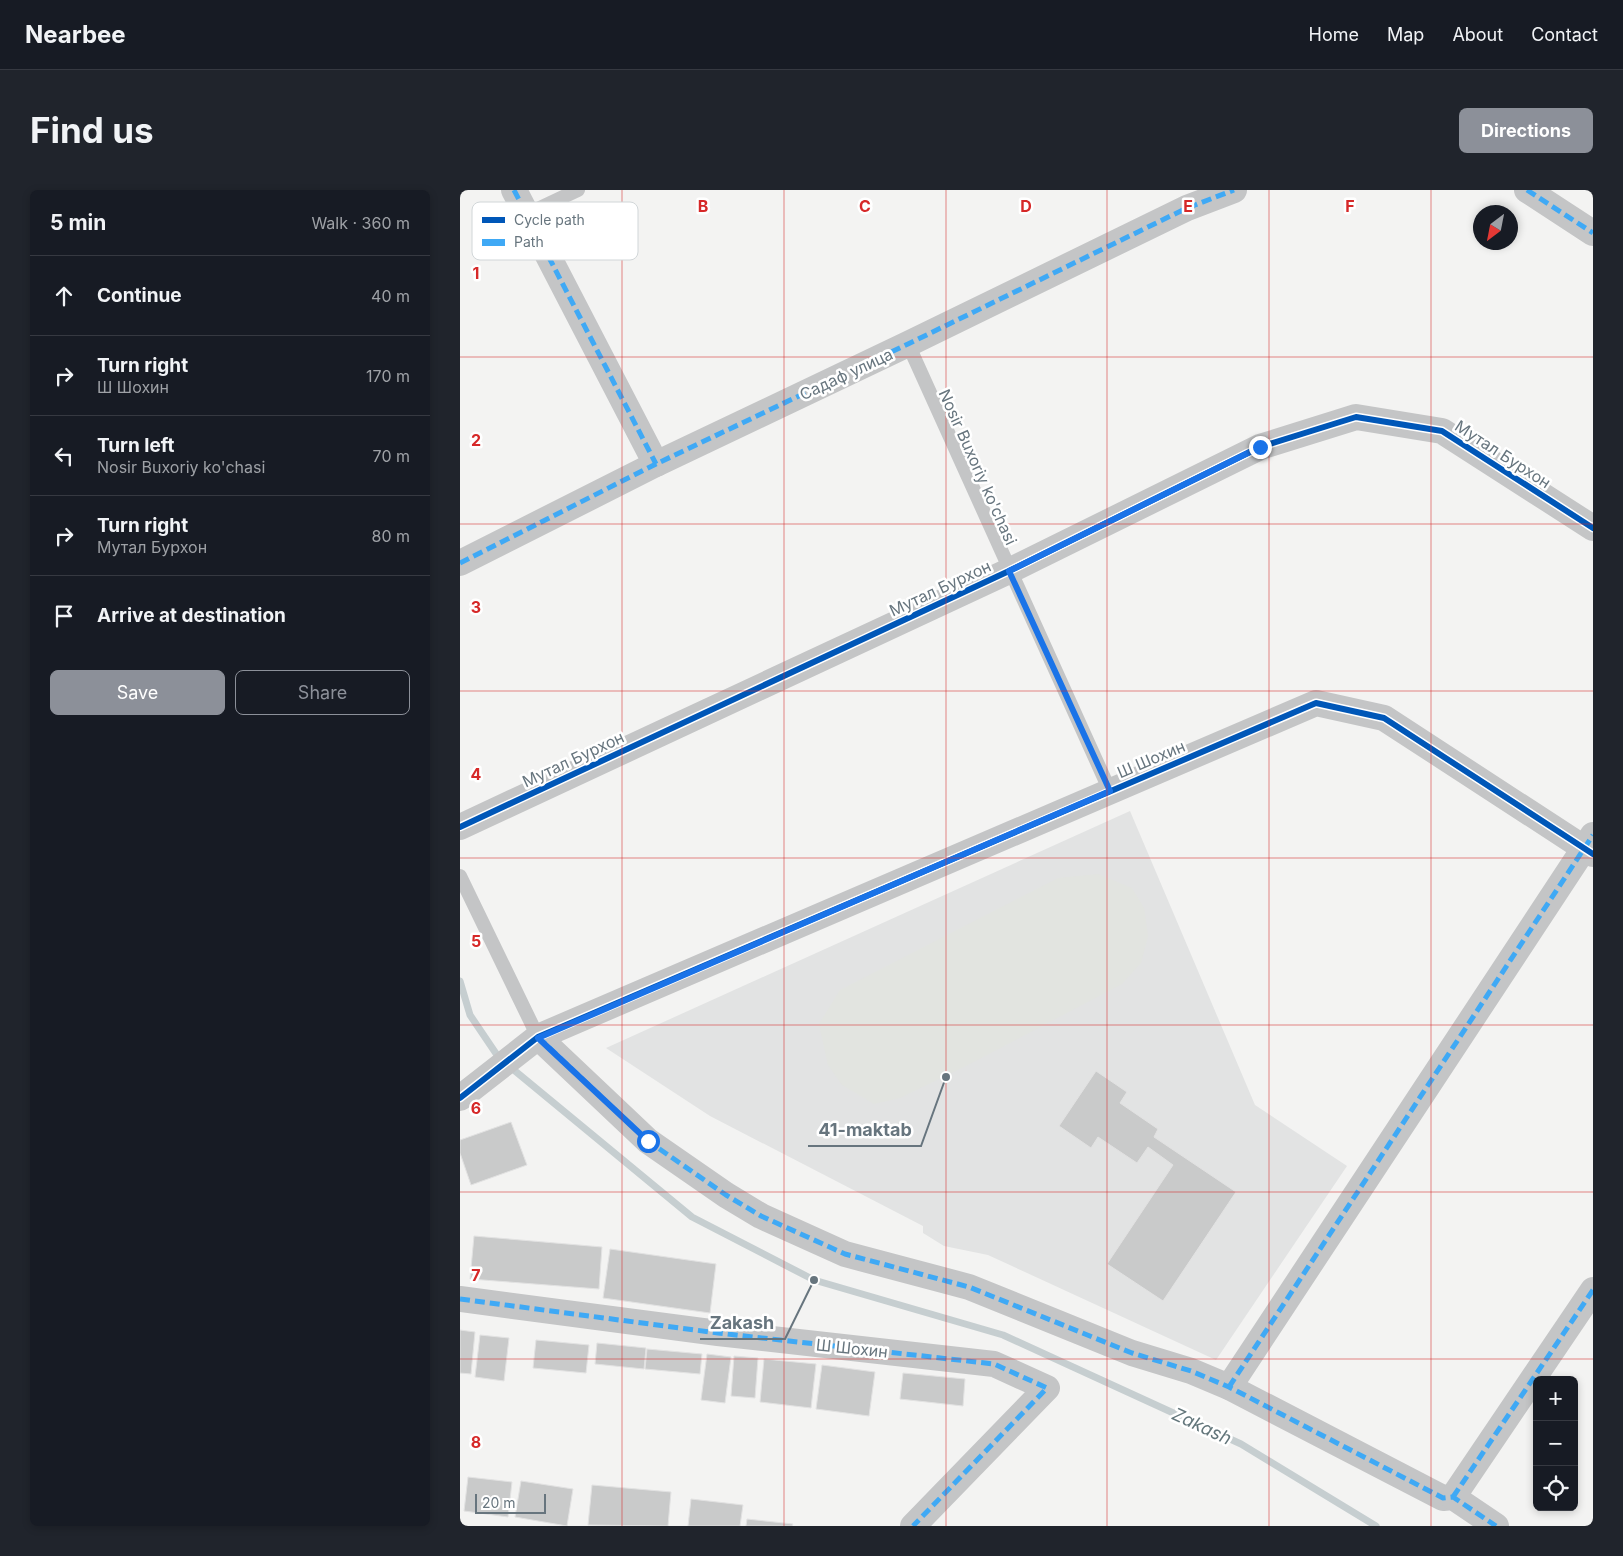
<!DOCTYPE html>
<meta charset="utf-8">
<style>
:root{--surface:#171b24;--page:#20242c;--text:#f1f3f6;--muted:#9ea1a6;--line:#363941;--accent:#8c9099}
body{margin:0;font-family:Inter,sans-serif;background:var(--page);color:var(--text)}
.controls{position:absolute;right:15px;bottom:15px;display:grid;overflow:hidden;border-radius:8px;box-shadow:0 2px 8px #0003}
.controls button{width:45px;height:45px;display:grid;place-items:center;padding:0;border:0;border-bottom:1px solid var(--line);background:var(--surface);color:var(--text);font:25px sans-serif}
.compass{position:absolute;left:1013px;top:15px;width:45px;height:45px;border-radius:50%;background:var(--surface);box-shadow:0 2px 8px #0003;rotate:212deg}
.scale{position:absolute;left:15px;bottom:12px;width:71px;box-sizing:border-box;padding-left:5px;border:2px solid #67757e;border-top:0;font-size:14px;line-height:18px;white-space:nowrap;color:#67757e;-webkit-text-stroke:4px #fff;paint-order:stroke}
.stop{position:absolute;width:15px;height:15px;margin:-11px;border:4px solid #1a73e8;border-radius:50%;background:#fff}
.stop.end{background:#1a73e8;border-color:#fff;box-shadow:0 1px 5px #0008}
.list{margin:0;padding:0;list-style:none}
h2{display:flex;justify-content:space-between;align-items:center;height:65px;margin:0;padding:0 20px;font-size:21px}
h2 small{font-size:16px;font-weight:400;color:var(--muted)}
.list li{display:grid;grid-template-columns:32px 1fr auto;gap:15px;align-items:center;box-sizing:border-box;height:80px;padding:0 20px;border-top:1px solid var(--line)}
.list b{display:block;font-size:19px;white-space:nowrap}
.list p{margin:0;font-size:16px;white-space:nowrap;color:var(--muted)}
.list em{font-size:16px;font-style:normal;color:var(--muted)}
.actions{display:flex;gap:10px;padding:15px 20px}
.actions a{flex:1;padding:11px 0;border:1px solid var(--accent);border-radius:8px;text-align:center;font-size:18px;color:var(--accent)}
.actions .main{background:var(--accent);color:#fff}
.icon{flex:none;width:28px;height:28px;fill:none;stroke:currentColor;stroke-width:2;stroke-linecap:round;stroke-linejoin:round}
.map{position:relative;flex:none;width:1133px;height:1336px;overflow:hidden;border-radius:8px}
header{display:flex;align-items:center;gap:30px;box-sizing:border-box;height:70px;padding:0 25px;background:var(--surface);border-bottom:1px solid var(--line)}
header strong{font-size:24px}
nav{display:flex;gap:28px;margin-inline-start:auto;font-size:18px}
.intro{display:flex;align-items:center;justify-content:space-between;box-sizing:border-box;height:120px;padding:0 30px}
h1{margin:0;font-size:35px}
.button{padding:12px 22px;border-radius:8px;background:var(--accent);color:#fff;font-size:18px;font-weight:700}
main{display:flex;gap:30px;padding:0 30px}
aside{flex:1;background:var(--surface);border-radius:8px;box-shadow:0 2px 8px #0003}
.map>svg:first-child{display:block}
.built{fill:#e2e3e3}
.green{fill:#e2e4e0}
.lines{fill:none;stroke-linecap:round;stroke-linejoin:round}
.stream{stroke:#c6ced0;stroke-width:7}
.building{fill:#c9caca;stroke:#e2e2e2}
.service{stroke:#c4c5c6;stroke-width:14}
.minor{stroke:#c4c5c6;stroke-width:26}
.quiet{stroke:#3fa9f5;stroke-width:5;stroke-dasharray:10 5;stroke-linecap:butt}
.cycleway-casing{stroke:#fff;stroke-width:9}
.cycleway{stroke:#0057b8;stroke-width:6}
.route{stroke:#1a73e8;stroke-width:6}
.grid{fill:none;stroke:#d62828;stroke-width:1;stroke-opacity:0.55}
.labels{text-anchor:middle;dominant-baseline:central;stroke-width:5;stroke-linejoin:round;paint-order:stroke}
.street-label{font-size:16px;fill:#67757e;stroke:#fff}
.water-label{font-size:18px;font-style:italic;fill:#63767b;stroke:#fff}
.key{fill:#fff;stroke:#d1d6d8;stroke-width:1}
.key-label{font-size:14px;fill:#67757e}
.grid-label{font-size:16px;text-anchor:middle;font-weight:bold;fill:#d62828;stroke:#fff;stroke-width:5;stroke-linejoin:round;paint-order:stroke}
.leader{fill:none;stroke:#67757e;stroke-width:2}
.callout-dot{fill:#67757e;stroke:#fff;stroke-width:2}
.callout-label{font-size:18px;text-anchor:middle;font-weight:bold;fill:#67757e;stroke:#fff;stroke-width:5;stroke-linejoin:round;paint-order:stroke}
</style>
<header>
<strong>Nearbee</strong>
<nav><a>Home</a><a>Map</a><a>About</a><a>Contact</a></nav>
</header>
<div class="intro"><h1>Find us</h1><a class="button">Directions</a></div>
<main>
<aside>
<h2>5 min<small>Walk · 360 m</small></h2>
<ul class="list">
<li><svg class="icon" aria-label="ahead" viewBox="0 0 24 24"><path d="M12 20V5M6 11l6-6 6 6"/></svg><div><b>Continue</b></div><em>40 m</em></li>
<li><svg class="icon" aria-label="right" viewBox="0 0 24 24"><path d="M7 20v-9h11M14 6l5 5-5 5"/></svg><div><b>Turn right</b><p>Ш Шохин</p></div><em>170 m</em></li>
<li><svg class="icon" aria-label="left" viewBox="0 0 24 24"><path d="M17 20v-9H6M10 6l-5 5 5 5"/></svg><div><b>Turn left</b><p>Nosir Buxoriy ko'chasi</p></div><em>70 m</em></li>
<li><svg class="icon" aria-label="right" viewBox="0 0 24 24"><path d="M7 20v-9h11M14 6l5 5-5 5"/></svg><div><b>Turn right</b><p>Мутал Бурхон</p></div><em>80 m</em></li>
<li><svg class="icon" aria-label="arrive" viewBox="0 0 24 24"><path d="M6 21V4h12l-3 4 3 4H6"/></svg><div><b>Arrive at destination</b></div></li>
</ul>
<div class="actions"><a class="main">Save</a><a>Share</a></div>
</aside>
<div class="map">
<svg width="1133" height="1336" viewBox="0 0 1133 1336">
<rect width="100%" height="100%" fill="#f3f3f2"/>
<polygon class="built" points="670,621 795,915 887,976 756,1170 528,1065 484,1056 463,1043 463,1036 250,926 146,858"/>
<polygon class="green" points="638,684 672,698 684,718 688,746 681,773 662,794 504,877 440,908 414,914 382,895 368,875 359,834 380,800 598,688"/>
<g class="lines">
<g class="stream">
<polyline points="0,791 10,825 37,865 41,869"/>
<polyline points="49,876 232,1027 354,1090 543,1145 781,1254 916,1336"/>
</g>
</g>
<g class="building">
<polygon points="636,881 667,902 660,913 698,939 694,947 776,1002 703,1111 647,1074 713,975 688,957 677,973 638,947 631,958 599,936"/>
<polygon points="51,932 67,975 11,995 0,963 0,950"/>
<polygon points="14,1046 142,1057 139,1099 10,1089"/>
<polygon points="150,1059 256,1074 250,1123 143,1108"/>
<polygon points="0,1140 15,1142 11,1184 0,1183"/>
<polygon points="20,1145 49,1148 44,1191 15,1187"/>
<polygon points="76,1150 129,1155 126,1183 73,1178"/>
<polygon points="137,1153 186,1158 184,1179 135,1174"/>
<polygon points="187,1159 242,1164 240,1184 185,1179"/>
<polygon points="247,1164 271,1167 265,1213 241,1210"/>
<polygon points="274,1166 298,1168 295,1208 271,1206"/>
<polygon points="304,1169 356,1174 351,1218 300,1212"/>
<polygon points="362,1175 415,1182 409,1226 356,1219"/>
<polygon points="443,1183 505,1189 503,1216 440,1209"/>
<polygon points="8,1287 52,1292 48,1327 4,1321"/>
<polygon points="61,1291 113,1299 107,1336 55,1327"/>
<polygon points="132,1295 211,1302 208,1336 128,1335"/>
<polygon points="231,1309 283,1315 280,1336 228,1336"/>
<polygon points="287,1329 333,1334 332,1336 286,1336"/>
</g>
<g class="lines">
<g class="service">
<polyline points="67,24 118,0"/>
<polyline points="448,154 650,601"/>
<polyline points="0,686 78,847"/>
</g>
<g class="minor">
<polyline points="54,0 196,274"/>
<polyline points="1067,0 1133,43"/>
<polyline points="0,373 196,274 448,154 727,18 774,0"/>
<polyline points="0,637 549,381 800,257 896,227 982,241 1133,338"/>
<polyline points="78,847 188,951 266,1005 301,1026 385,1064 509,1097 672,1163 731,1181 769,1197 983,1308 993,1307 1036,1336"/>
<polyline points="0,908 78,847 856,513 924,528 1133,664"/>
<polyline points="0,1109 258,1143 534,1174 587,1198 453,1336"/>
<polyline points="769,1197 1133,645"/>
<polyline points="993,1307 1133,1100"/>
</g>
<g class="quiet">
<polyline points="54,0 196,274"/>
<polyline points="1067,0 1133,43"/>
<polyline points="0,373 196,274 448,154 727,18 774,0"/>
<polyline points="78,847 188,951 266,1005 301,1026 385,1064 509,1097 672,1163 731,1181 769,1197 983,1308 993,1307 1036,1336"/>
<polyline points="0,1109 258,1143 534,1174 587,1198 453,1336"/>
<polyline points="769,1197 1133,645"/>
<polyline points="993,1307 1133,1100"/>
</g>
<g class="cycleway-casing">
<g id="cycleway">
<polyline points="0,637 549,381 800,257 896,227 982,241 1133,338"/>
<polyline points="0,908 78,847 856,513 924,528 1133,664"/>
</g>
</g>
<use href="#cycleway" class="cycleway"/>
</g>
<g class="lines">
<polyline class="route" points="188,951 78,848 650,601 549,381 800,257"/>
</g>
<path class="grid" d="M162 0V1336M324 0V1336M486 0V1336M647 0V1336M809 0V1336M971 0V1336M0 167H1133M0 334H1133M0 501H1133M0 668H1133M0 835H1133M0 1002H1133M0 1169H1133"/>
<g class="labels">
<g class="street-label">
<text transform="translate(386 184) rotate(-25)">Садаф улица</text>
<text transform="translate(1043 264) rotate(33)">Мутал Бурхон</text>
<text transform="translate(518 277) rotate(66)">Nosir Buxoriy ko'chasi</text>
<text transform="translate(480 398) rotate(-25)">Мутал Бурхон</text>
<text transform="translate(113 569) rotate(-25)">Мутал Бурхон</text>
<text transform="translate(691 569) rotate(-23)">Ш Шохин</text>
<text transform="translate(392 1158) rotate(6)">Ш Шохин</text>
</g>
<g class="water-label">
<text transform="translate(742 1236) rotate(25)">Zakash</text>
</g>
</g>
<rect x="12" y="12" width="166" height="58" rx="8" class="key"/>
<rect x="22" y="27" width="23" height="6" fill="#0057b8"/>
<rect x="22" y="49" width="23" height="7" fill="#3fa9f5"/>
<g class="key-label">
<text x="54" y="35">Cycle path</text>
<text x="54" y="57">Path</text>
</g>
<g class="grid-label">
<text x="243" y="22">B</text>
<text x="405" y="22">C</text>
<text x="566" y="22">D</text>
<text x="728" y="22">E</text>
<text x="890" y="22">F</text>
<text x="16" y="89">1</text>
<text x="16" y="256">2</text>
<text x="16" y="423">3</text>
<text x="16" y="590">4</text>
<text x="16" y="757">5</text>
<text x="16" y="924">6</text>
<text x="16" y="1091">7</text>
<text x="16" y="1258">8</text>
</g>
<path class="leader" d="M486 887L461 956H348M354 1090L325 1149H240"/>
<g class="callout-dot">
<circle cx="486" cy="887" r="5"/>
<circle cx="354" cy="1090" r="5"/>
</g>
<g class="callout-label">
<text x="405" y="946">41-maktab</text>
<text x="282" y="1139">Zakash</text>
</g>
</svg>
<div class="controls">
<button>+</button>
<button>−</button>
<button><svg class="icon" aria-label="locate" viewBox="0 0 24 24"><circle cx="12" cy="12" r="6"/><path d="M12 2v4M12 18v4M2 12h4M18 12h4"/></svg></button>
</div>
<svg class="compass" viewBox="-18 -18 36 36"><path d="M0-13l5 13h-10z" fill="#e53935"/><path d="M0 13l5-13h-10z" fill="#9ea1a6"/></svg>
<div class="scale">20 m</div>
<div class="stop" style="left:188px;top:951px"></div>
<div class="stop end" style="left:800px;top:257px"></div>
</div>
</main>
